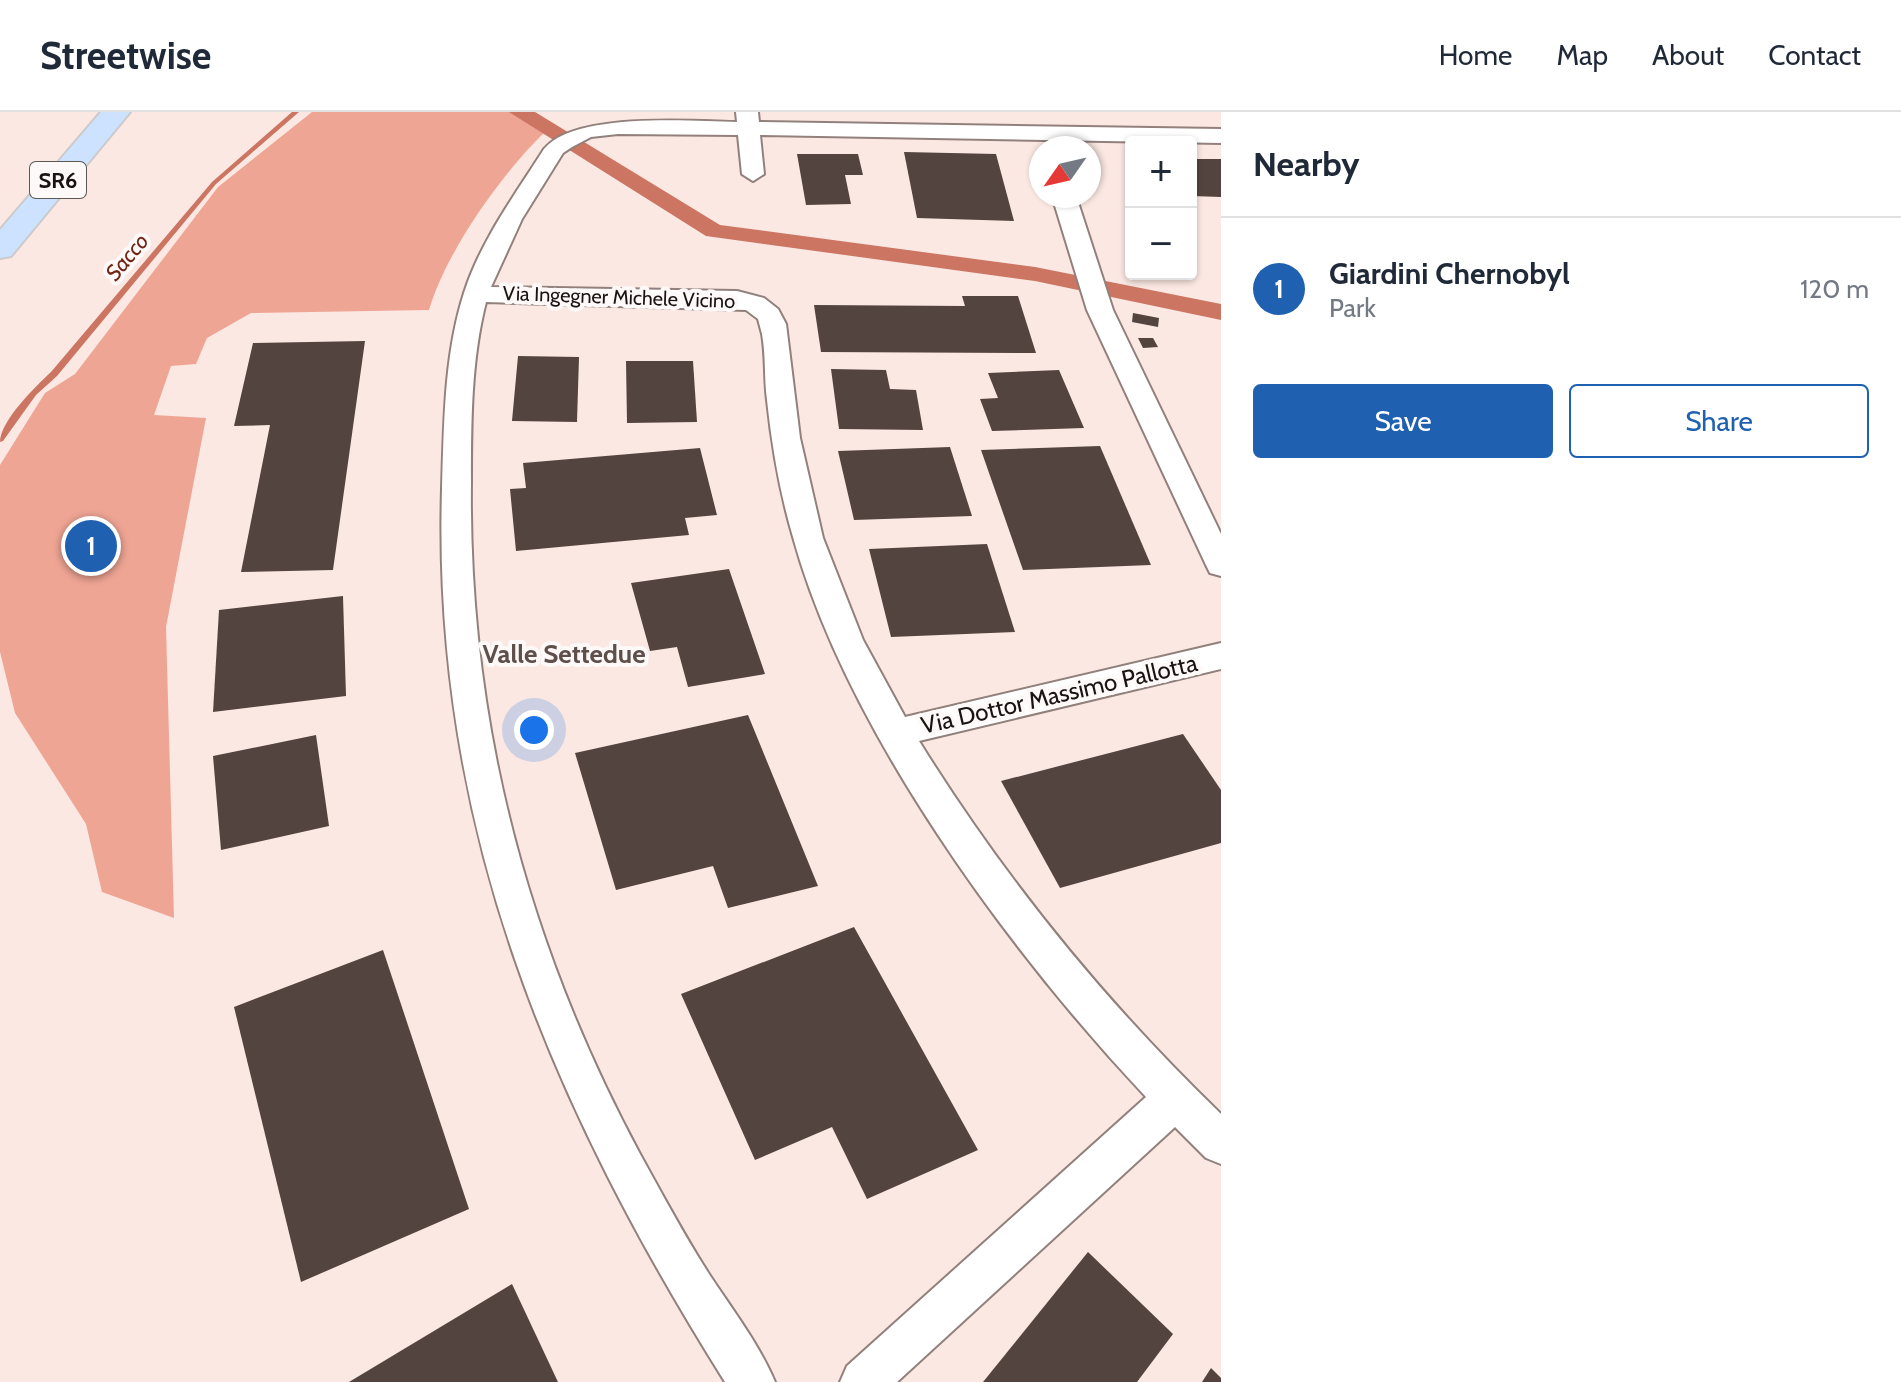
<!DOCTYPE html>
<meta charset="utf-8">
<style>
:root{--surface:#fff;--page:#f6f6f7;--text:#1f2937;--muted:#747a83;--line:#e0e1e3;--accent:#1f60b1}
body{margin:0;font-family:Cabin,sans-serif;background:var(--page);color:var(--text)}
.controls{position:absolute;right:24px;top:24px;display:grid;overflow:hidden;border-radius:8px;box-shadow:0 2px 6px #0004}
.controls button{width:72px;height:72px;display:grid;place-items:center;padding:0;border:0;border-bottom:2px solid var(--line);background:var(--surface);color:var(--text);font:40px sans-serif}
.compass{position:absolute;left:1029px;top:24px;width:72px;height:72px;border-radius:50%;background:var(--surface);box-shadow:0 2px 6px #0004;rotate:236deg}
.you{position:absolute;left:534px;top:618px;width:28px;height:28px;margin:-20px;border:6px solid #fff;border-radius:50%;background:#1a73e8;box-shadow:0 0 0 12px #1a73e833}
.badge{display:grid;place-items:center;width:52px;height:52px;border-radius:50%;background:var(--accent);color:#fff;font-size:26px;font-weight:700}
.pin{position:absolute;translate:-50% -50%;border:4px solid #fff;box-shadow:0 2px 8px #0006}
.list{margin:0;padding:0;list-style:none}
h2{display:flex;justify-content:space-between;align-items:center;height:104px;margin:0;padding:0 32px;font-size:34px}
h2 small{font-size:26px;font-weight:400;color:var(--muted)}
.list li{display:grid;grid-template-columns:52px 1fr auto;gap:24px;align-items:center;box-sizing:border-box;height:144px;padding:0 32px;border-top:2px solid var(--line)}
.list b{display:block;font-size:30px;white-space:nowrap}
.list p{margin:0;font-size:26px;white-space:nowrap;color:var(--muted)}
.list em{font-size:26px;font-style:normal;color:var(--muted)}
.actions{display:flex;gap:16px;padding:24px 32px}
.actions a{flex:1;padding:18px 0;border:2px solid var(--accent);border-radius:8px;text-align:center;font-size:28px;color:var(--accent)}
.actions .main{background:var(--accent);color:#fff}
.map{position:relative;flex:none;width:1221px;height:1270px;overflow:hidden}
header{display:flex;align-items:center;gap:48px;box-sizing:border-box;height:112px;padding:0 40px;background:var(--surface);border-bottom:2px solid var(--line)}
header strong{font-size:38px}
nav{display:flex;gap:44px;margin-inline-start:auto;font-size:28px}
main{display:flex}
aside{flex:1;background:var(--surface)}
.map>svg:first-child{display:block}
.green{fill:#efa594}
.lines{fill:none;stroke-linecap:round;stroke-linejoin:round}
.stream{fill:#cb7562;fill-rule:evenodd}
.canal{fill:#cb7562;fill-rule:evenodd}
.building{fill:#534440}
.street-casing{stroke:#91807c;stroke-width:4}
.primary-casing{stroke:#cccbcb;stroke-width:4}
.street{fill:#fff;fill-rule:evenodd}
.primary{fill:#cce2fe;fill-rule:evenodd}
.labels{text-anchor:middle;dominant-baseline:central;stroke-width:8;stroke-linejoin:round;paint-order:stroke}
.far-street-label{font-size:20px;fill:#191311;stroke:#fdf9f8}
.shield{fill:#fdf9f8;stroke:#5d5856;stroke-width:2}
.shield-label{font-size:22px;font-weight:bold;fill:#191311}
.far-water-label{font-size:22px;font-style:italic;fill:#722414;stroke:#fdf9f8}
.street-label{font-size:24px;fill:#191311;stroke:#fdf9f8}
.neighbourhood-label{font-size:26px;font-weight:bold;fill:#5f4f4b;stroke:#fdf9f8}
</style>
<header>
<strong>Streetwise</strong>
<nav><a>Home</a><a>Map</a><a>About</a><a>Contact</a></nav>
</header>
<main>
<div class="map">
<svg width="1221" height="1270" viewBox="0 0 1221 1270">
<rect width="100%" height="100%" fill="#fbe8e3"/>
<path class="green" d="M312 0H513L545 20C501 62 446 140 429 198L251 201 207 226 196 252 171 254 154 303 206 306 166 515 174 806 102 780 86 712 15 601 0 540V353L45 281 75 262 218 75Z"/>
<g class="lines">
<path class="stream" d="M292 0H299L216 72 57 264 36 283 3 329 0 330C0 309 36 274 51 260L212 70Z"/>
<polygon class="canal" points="509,0 535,0 720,113 1035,155 1221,192 1221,208 1035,169 706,124"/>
</g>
<g class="building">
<polygon points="904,40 996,42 1014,109 917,106"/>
<polygon points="797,42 858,42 863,63 845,63 851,92 806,93"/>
<polygon points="1191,47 1221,47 1221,85 1191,84"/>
<polygon points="962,184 1018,184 1036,241 821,240 814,193 965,194"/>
<polygon points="1133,201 1159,206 1158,215 1132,210"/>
<polygon points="1138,226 1153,226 1158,235 1143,236"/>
<polygon points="365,229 333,458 241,460 270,313 234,314 253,231"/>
<polygon points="518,244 579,245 577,310 512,309"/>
<polygon points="626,249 693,249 697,310 627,311"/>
<polygon points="831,257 886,258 890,277 916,278 923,318 839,317"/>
<polygon points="1059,258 1084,316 992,319 980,287 998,286 988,261"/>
<polygon points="1100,334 1151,453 1023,458 981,338"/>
<polygon points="950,335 972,404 854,408 838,339"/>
<polygon points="700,336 717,403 685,406 689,423 516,439 510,377 526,376 523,351"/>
<polygon points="987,432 1015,520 891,525 869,437"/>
<polygon points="729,457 765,562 688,575 677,535 650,539 631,471"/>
<polygon points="343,484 346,584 213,600 219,498"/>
<polygon points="748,603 818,774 728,796 713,754 616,778 575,641"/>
<polygon points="1183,622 1221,678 1221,731 1060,776 1001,669"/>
<polygon points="316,623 329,714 221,738 213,644"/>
<polygon points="854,815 978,1038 867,1087 832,1015 755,1048 681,882"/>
<polygon points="383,838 469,1097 301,1170 234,895"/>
<polygon points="1088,1140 1173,1222 1137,1270 983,1270"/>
<polygon points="512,1172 558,1270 349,1270"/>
<polygon points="1211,1256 1221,1266 1221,1270 1202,1270"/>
</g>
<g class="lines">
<g class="street-casing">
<g id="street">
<path d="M736 0H758L759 10 1221 17V31L760 23 764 62 753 69 742 62 738 23 618 22 591 25 572 35 563 41 522 107 491 175 737 179 764 186 778 197 786 212 800 326 823 426 863 528 905 605 1221 531V557L919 629C1004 766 1105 890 1221 1002V1052L1206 1046 1175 1015 897 1270H840L847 1254 1146 985C1009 839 847 620 793 425 780 381 772 335 767 288 764 266 766 244 762 222L758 207 746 198 486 190C471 248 471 311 471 370 468 608 527 832 640 1042 662 1082 684 1123 709 1162 732 1197 759 1232 775 1270H725C550 991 432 713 442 377 444 313 444 243 464 181 481 128 515 83 544 37 575 0 689 9 737 10Z"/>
<polygon points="1052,84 1076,84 1113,198 1221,422 1221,464 1210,461 1206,453 1087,198"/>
</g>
</g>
<g class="primary-casing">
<polygon id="primary" points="101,0 130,0 11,144 0,146 0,118"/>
</g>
<use href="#street" class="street"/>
<use href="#primary" class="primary"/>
</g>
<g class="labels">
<g class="far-street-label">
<text transform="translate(619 185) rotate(2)">Via Ingegner Michele Vicino</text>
</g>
<rect class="shield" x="30" y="50" width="56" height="36" rx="6"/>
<g class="shield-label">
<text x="58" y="68">SR6</text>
</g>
<g class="far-water-label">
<text transform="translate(127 145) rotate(-50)">Sacco</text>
</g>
<g class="street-label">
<text transform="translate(1059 582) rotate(-13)">Via Dottor Massimo Pallotta</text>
</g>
<g class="neighbourhood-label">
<text x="564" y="542">Valle Settedue</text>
</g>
</g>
</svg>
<div class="controls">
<button>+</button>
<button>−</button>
</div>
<svg class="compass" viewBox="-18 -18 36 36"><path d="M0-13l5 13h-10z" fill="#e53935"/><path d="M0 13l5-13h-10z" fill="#747a83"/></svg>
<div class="you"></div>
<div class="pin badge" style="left:91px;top:434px">1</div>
</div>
<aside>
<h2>Nearby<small></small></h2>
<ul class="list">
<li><span class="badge">1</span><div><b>Giardini Chernobyl</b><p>Park</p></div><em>120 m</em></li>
</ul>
<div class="actions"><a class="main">Save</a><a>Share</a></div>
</aside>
</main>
